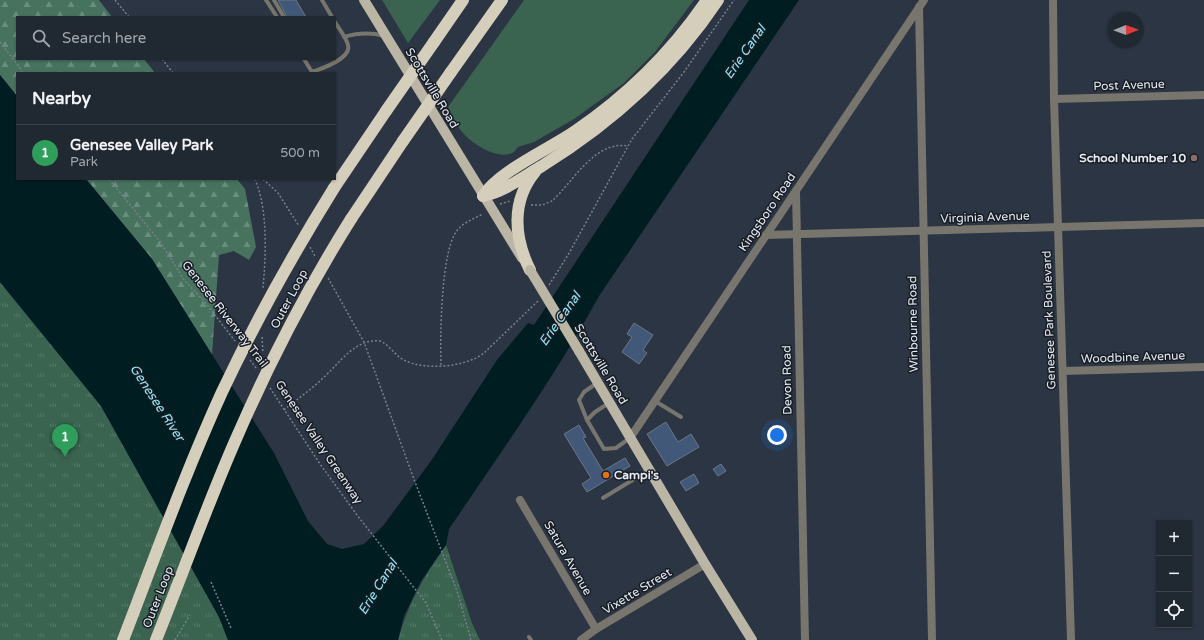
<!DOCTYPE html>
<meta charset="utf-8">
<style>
:root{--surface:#202832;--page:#28303a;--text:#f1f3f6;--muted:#a2a6ac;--line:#3d444d;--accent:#d93025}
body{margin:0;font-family:"Varela Round",sans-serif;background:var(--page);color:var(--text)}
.controls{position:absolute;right:12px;bottom:12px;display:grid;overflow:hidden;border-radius:0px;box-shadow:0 1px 3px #0004}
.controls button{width:36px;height:36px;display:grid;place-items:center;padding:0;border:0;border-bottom:1px solid var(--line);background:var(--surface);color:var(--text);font:20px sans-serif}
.compass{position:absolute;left:1108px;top:12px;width:36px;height:36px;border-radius:50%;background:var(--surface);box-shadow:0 1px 3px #0004;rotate:89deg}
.you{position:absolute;left:777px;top:435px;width:14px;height:14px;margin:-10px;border:3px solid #fff;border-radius:50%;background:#1a73e8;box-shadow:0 0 0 6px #1a73e833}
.badge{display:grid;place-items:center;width:26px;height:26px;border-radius:50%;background:var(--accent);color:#fff;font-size:13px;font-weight:700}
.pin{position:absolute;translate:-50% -33px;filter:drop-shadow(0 1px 2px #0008)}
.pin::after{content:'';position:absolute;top:21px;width:14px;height:12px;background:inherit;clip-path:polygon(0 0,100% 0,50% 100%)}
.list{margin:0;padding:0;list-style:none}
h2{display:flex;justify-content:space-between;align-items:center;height:52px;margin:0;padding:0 16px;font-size:17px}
h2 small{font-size:13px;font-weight:400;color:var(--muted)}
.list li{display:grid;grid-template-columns:26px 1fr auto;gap:12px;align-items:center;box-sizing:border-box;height:56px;padding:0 16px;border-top:1px solid var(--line)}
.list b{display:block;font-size:15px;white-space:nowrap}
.list p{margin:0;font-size:13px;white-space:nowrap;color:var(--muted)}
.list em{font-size:13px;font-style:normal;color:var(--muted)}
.icon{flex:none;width:22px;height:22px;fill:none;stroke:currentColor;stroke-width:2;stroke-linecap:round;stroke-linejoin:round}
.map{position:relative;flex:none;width:1204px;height:640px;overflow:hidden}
.search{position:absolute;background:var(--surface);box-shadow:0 1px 3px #0004;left:16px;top:16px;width:320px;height:44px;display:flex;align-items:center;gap:10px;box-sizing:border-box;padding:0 14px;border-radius:0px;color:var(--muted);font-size:15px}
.panel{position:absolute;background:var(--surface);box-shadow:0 1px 3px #0004;left:16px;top:72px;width:320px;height:108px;border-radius:0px}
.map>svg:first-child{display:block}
.grass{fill:#3a6350}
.forest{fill:url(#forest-firs)}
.park{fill:url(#park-tufts)}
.water{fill:#001d21}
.building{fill:#425878;stroke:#6b7686}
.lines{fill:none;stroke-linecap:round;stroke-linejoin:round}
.path{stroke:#78808c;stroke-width:1.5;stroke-dasharray:2 2;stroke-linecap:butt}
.service{stroke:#78756d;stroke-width:4}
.minor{stroke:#78756d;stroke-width:8}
.tertiary{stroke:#78756d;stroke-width:8}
.primary{stroke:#bbb5a4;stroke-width:10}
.motorway{stroke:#d5ceba;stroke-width:12}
.primary-bridge{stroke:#bbb5a4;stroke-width:10}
.motorway-bridge{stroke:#d5ceba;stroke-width:12}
.education-dot{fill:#8d6e63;stroke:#181c23;stroke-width:1.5}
.food-dot{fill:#e8710a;stroke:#181c23;stroke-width:1.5}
.labels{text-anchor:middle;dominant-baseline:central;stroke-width:3;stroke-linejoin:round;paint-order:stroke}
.street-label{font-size:12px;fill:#e4ebf4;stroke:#181c23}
.poi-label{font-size:12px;font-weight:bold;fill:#e4ebf4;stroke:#181c23;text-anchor:end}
.water-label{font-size:13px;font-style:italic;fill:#8de9f7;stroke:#181c23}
</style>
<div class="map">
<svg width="1204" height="640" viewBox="0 0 1204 640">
<defs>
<pattern id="forest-firs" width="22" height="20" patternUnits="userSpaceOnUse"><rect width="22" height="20" fill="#47735e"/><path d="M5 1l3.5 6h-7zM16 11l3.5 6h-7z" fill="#6a8e7e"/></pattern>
<pattern id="park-tufts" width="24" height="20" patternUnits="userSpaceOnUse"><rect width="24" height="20" fill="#3a6350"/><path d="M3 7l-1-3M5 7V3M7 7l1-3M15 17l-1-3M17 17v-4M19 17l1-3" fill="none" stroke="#567a6a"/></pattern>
</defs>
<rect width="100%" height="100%" fill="#2b3543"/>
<g class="grass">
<polygon points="382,0 440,0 408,43"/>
<path d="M524 0H694L655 52 624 83 574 119 534 142 518 147 514 152C499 161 474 145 464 134 457 127 453 116 448 107Z"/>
</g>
<g class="forest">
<polygon points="0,0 99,0 112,17 17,17 17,59 144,59 155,73 17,73 17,96 0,75"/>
<polygon points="86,179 237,179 245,189 256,247 249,260 234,251 219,255 212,355 152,259"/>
</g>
<g class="park">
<polygon points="0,282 101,406 219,617 228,640 0,640"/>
<path d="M446 545 472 623 480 640H398C408 603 424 576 446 545Z"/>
</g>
<path class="water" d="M749 0H799L599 296C554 378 501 452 449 529L446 545 421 581 404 616 398 640H228L219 617 101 406 0 282V75L17 96V179H86L152 259 274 453 308 521 327 544 342 549 364 544 383 526 431 461 497 360 528 323 534 325Z"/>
<g class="building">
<polygon points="278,0 296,0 306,17 287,17"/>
<polygon points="634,323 653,335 643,350 647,353 639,364 622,352 632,337 627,334"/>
<polygon points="666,422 678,442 691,434 699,447 667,466 647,434"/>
<polygon points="579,425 586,437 583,438 603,471 625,458 630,466 587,492 582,484 591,478 564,434"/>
<polygon points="721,464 726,471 718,476 713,469"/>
<polygon points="694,474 699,483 686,491 680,482"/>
</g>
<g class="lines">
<g class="path">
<polyline points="115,0 129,17"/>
<polyline points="0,42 20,68 22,73"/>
<polyline points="162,59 173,73"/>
<polyline points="109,179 161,243 184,280 204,301 235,341"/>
<path d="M255 179C268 210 266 254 263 288"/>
<polyline points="263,179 278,193 299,226"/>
<polyline points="500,204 510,201"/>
<path d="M531 205H542L552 201C573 182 595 140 628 146"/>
<polyline points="310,247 315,256"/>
<polyline points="328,278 364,342 415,482 457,591 471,640"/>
<polyline points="549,285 568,255 632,139 684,72 734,0"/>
<polyline points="262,337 263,353"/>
<polyline points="250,360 256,368"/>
<path d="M441 365C440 337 441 254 456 232 462 223 473 219 483 214"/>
<polyline points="270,388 320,464 357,515 426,603 442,640"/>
<path d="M284 410C297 399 311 390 323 378 339 364 355 338 380 341 390 345 394 355 404 360 425 371 466 367 484 353L538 301"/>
<polyline points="211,582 231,628"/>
<polyline points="175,640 190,615"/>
</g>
<g class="service">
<polyline points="266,0 277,17"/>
<polyline points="274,0 284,17"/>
<polyline points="322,0 332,17"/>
<path d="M344 37C358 33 370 32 384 36"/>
<path d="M304 59 312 72C321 69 352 58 348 45 346 37 339 29 335 22"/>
<polyline points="655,401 681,417"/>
<polyline points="609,403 595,412 587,420 604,449 616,448 630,438"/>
<polyline points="587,420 579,400 584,392 597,383"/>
<polyline points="603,498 649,470"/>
<polyline points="529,637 531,640"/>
</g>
<g class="minor">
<polyline points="919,7 932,640"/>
<polyline points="1054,99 1204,95"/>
<polyline points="796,191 805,640"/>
<polyline points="766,235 1059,227"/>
<polyline points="1063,371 1204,367"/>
<polyline points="630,438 924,0"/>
<polyline points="520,500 596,629"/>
<polyline points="581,640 596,629 705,564"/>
</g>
<g class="tertiary">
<polyline points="1053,0 1054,99 1071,640"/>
<polyline points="1059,227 1204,223"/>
</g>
<g class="primary">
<polyline points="364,0 522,258"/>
<polyline points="579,351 705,564 752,640"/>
</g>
<g class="motorway">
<polyline points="434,42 463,0"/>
<polyline points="451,72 502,0"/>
<polyline points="334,188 386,111"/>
<path d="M483 196C505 191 523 177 542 166 613 122 672 69 718 0"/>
<path d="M483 196C499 171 549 149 574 132 627 96 671 53 707 0"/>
<polyline points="351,219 403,141"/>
<path d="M530 270C514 238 511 201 535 172"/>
</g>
<polyline class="primary-bridge" points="530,270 579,351"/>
<g class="motorway-bridge">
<polyline points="386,111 434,42"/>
<polyline points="403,141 451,72"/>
<path d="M123 640C155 557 185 473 222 392 255 322 293 254 334 188"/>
<path d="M156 640C183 573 207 505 236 439 269 363 307 289 351 219"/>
</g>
</g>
<circle class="education-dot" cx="1194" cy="158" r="4"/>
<circle class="food-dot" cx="606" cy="475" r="4"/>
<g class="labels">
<g class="street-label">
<text transform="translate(1129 85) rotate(-2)">Post Avenue</text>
<text transform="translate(432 88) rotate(59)">Scottsville Road</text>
<text transform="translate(767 212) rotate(-56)">Kingsboro Road</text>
<text transform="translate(985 217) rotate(-2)">Virginia Avenue</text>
<text transform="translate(289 299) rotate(-62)">Outer Loop</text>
<text transform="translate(225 314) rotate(52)">Genesee Riverway Trail</text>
<text transform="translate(1049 320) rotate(-92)">Genesee Park Boulevard</text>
<text transform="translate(913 324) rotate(-91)">Winbourne Road</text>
<text transform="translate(1133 357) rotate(-2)">Woodbine Avenue</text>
<text transform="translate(601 364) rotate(59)">Scottsville Road</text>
<text transform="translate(787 380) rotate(-91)">Devon Road</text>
<text transform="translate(319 442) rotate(56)">Genesee Valley Greenway</text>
<text transform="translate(568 558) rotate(60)">Satura Avenue</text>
<text transform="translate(637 591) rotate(-31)">Vixette Street</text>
<text transform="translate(158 597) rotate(-69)">Outer Loop</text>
</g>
<g class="poi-label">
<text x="1186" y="158">School Number 10</text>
<text x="614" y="475" text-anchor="start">Campi's</text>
</g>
<g class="water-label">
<text transform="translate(745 52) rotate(-55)">Erie Canal</text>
<text transform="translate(560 319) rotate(-55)">Erie Canal</text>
<text transform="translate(157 403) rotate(57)">Genesee River</text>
<text transform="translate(378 587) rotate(-58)">Erie Canal</text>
</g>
</g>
</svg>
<div class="controls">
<button>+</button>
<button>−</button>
<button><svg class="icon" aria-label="locate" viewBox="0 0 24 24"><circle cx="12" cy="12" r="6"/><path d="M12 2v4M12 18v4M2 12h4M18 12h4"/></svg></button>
</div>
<svg class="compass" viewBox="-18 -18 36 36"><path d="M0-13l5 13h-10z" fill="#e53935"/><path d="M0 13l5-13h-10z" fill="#a2a6ac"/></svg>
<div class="you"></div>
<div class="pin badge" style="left:65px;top:457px;background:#2e9e5b">1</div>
<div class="search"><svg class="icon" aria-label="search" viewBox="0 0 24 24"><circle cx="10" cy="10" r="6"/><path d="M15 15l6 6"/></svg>Search here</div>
<section class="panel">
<h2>Nearby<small></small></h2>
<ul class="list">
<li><span class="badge" style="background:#2e9e5b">1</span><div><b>Genesee Valley Park</b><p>Park</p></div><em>500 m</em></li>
</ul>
</section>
</div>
